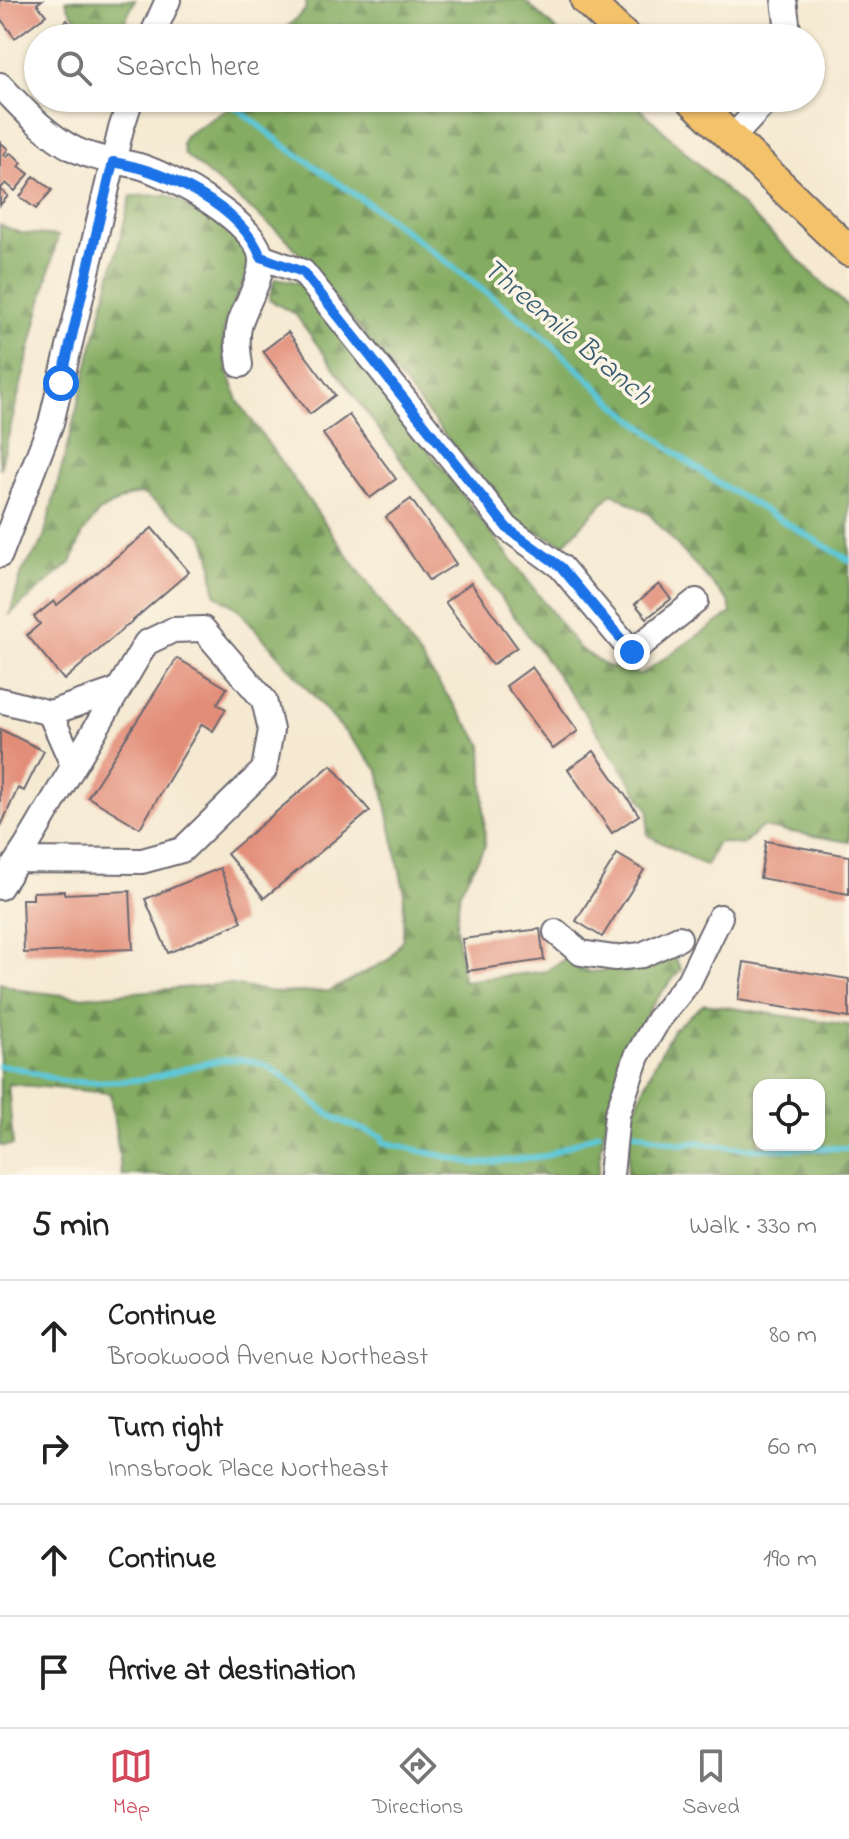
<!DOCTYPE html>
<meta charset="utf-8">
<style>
:root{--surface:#fff;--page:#f6f6f6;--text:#222;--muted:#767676;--line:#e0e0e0;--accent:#d1495b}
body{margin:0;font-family:"Indie Flower",sans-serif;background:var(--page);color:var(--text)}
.controls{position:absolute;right:24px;bottom:24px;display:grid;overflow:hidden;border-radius:16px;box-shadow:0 2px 6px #0004}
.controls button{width:72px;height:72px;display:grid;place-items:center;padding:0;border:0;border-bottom:2px solid var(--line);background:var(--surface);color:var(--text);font:40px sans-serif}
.stop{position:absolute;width:24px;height:24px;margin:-18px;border:6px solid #1a73e8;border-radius:50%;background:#fff}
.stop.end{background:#1a73e8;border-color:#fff;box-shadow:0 2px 8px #0008}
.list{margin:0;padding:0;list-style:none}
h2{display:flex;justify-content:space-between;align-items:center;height:104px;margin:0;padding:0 32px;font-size:34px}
h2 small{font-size:26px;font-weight:400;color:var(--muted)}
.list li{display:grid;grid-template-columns:52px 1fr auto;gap:24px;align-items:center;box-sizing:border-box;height:112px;padding:0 32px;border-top:2px solid var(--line)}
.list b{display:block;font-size:30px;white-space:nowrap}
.list p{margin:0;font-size:26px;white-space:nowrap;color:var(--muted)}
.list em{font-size:26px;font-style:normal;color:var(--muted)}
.icon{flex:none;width:44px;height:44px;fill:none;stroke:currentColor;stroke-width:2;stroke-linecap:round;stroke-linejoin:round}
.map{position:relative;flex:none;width:849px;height:1175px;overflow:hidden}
.search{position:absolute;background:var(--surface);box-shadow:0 2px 6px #0004;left:24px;right:24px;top:24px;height:88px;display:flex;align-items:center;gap:20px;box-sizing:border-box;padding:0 28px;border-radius:44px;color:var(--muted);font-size:30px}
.sheet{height:552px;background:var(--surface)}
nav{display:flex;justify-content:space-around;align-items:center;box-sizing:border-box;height:112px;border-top:2px solid var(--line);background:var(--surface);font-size:22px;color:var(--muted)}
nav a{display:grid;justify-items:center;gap:4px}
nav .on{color:var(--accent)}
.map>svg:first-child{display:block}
.forest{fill:url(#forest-firs);stroke:#53674e;stroke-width:2;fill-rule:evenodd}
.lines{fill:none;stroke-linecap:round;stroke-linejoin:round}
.stream{stroke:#5dc7d8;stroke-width:6}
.building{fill:#e28d78}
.minor-casing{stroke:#6c6870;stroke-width:28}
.major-casing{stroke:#6c6870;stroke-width:34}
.minor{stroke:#fff;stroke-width:24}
.major{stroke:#f3c26a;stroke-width:30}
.route{stroke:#1a73e8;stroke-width:10}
.labels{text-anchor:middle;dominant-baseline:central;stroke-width:7;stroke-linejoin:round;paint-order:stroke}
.water-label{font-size:30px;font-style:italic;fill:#375c72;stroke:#fcf5e5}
</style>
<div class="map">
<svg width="849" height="1175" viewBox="0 0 849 1175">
<defs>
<pattern id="forest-firs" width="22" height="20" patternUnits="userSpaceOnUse" patternTransform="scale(2)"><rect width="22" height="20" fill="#84ac62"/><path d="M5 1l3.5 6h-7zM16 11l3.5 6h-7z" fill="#6c8c52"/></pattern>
</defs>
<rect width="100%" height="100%" fill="#fcf5e5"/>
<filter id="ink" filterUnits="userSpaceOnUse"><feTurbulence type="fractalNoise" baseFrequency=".0125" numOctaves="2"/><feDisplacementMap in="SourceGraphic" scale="16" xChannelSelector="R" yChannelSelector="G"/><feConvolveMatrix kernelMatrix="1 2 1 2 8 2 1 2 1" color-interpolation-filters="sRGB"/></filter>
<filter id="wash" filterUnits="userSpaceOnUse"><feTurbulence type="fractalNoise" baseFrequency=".006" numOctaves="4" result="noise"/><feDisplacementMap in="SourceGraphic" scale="32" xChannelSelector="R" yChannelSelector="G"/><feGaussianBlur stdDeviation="1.8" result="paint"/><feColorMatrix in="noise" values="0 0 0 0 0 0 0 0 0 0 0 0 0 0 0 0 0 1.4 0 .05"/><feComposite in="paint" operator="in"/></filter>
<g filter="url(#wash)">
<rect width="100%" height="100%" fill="#f5e9d1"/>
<g class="forest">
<path d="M66 0H135L117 38H92C86 22 69 18 66 0Z"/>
<polygon points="307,0 524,0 565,38 276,38 305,10"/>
<polygon points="245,98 629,98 849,308 849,842 762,827 742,845 718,842 706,866 647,835 649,810 586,715 295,314 269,300 275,278 301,283 579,648 607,666 640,675 731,613 729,602 649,514 612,493 564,544 516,523 288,240 185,155 182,143 185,136"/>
<path d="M166 195C193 208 260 232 247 272 241 291 227 310 224 329 220 353 231 378 238 401L482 744 485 846 460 891 456 925 463 981 546 971 565 959 589 972 636 967 672 953 681 969C669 984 656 998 647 1014 619 1063 603 1119 598 1175H122L110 1093 8 1084 13 1145 0 1146V983L20 990 80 997 226 984 280 993 330 991 390 959 403 938 404 890 379 771 238 609 215 594 211 558 204 536 143 494 128 496 99 512 83 533 71 563 10 614 22 572 43 541 131 196Z"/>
<polygon points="0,225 20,233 58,236 0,469"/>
<path d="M704 1004 849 1025V1175H627L632 1115 654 1065 673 1030ZM759 1085H819V1145H759Z"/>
</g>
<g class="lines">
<g class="stream">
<polyline points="224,98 285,146 386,216 541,334 617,406 678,455 718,483 849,560"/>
<path d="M0 1066C27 1066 51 1083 77 1082 99 1082 123 1082 144 1079 179 1073 216 1054 252 1061 286 1068 307 1103 337 1119 351 1126 368 1131 383 1137V1142L477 1164 545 1156 599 1133"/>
<polyline points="629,1131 679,1144 699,1142 711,1145 758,1149 849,1148"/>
</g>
</g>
<g id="blocks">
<g class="building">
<polygon points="0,0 42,0 37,4 46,15 15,38 0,18"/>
<polygon points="67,20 80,36 55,38 61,33 57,29"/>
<polygon points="0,142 8,149 4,155 7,157 10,153 15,156 22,163 19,166 29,174 15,191 6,183 0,189 8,196 0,205"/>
<polygon points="34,176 52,190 36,209 20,197"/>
<polygon points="288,332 335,395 310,414 263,351"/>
<polygon points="349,415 396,479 370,498 323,434"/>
<polygon points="411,499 456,564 429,581 386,517"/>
<polygon points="152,528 189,572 64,680 27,635 40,624 34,617 54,601 57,605"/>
<polygon points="471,583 517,647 492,665 445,602"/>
<polygon points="659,584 671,599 647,618 635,604"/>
<polygon points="177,658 227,688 217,704 226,709 213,731 202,724 140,828 88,797"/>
<polygon points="532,667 578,731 553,749 506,686"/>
<polygon points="0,729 44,751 24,791 18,788 0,828"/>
<polygon points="594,751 639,815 612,833 568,769"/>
<polygon points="331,765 370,811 264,898 227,854"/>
<polygon points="766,841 849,856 849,894 760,878"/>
<polygon points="617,854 644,870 602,937 576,921"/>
<polygon points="220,868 242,922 168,953 145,899"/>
<polygon points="64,891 64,894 130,891 133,949 24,953 22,899 33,899 33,892"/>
<polygon points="540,929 544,960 467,971 462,939"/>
<polygon points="744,962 849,979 849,1018 738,1000"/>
</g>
</g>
</g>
<g filter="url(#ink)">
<use href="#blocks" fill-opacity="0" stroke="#6c6870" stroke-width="2"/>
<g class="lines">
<g class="minor-casing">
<g id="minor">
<polyline points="784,0 789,38"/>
<polyline points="151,38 168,0"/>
<path d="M0 85C21 107 46 135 74 149 94 159 117 161 139 166 170 175 259 223 261 259 262 281 246 302 240 323 236 337 238 351 240 365"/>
<polyline points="732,138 769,98"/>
<polyline points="261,257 303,272 507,528 561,567 632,652 696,601"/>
<polyline points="0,555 51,423 121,129 131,98"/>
<polyline points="0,700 50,713 118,690"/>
<polyline points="50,713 73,765"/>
<polyline points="0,887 26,847 146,643 173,630 203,629 264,700 271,730 264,770 182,850 142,861 18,860"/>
<polyline points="556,932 581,953 614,958 642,955 679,938"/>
<polyline points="611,1175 617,1115 637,1056 658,1020 689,981 720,917"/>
</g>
</g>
<g class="major-casing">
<g id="major">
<polyline points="586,0 626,38"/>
<polyline points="690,98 849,251"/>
</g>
</g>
<use href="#minor" class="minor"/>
<use href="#major" class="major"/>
</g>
</g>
<g class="lines" filter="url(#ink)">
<path class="route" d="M61 383 113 162C165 171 240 205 261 257L303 272 507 528 561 567 632 652"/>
</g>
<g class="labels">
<g class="water-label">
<text transform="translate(566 333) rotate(40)">Threemile Branch</text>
</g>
</g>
</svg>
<div class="controls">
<button><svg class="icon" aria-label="locate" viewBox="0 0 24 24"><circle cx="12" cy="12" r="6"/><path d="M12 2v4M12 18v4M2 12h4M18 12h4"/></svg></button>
</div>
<div class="stop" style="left:61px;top:383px"></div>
<div class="stop end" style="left:632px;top:652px"></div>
<div class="search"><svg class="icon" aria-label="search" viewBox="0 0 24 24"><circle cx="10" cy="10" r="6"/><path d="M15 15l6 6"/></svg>Search here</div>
</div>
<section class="sheet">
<h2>5 min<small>Walk · 330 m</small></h2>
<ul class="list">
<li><svg class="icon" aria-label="ahead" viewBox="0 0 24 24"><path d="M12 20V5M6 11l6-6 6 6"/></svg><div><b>Continue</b><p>Brookwood Avenue Northeast</p></div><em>80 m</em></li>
<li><svg class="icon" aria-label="right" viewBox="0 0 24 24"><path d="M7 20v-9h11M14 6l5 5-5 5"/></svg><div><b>Turn right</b><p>Innsbrook Place Northeast</p></div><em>60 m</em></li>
<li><svg class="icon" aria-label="ahead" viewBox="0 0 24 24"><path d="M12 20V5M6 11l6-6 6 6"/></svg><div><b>Continue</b></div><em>190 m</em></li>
<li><svg class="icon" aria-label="arrive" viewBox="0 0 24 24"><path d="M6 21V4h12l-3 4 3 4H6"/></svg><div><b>Arrive at destination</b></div></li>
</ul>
</section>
<nav>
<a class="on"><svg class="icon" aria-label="map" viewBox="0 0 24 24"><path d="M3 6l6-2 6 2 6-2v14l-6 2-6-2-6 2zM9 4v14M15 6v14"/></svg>Map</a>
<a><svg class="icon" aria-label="directions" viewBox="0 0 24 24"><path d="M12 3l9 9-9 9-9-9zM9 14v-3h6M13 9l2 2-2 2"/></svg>Directions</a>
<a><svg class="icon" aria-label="saved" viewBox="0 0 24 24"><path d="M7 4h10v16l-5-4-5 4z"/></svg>Saved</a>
</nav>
